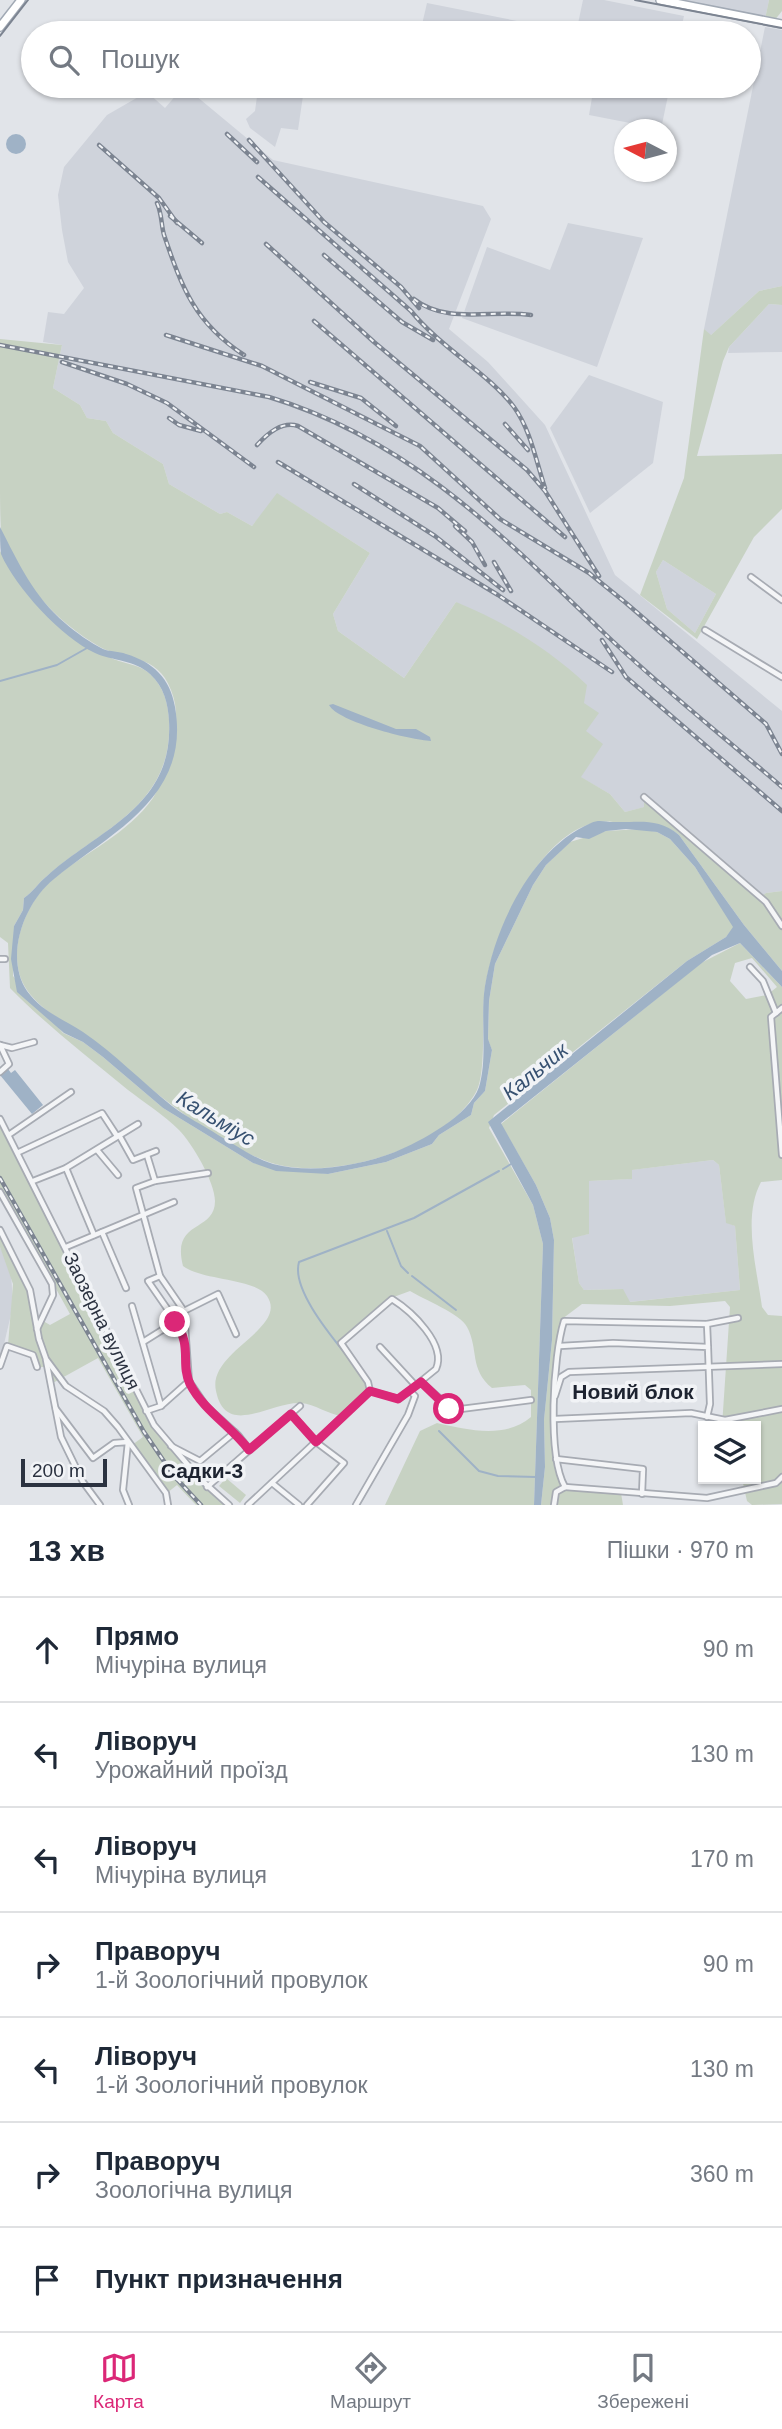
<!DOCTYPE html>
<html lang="uk">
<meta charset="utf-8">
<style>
:root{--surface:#fff;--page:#f6f6f7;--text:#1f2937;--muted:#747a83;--line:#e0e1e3;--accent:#db2777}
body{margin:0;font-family:Arial,sans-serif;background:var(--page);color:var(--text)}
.controls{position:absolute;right:21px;bottom:21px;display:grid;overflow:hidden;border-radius:0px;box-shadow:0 2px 5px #0004}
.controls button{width:63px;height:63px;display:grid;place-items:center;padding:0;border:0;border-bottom:2px solid var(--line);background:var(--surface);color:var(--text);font:35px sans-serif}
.compass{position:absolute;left:614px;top:119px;width:63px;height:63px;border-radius:50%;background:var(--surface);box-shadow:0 2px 5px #0004;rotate:276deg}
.scale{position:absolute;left:21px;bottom:18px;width:86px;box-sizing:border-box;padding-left:7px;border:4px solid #2b3240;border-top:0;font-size:19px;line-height:24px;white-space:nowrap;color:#2b3240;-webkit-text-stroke:5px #f1f3f6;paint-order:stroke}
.stop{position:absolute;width:21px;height:21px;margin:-16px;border:5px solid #db2777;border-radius:50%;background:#fff}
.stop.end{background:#db2777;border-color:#fff;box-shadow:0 2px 7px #0008}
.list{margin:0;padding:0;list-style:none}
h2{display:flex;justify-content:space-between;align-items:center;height:91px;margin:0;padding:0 28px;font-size:30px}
h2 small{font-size:23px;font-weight:400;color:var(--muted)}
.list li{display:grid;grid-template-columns:46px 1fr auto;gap:21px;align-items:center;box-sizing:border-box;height:105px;padding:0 28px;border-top:2px solid var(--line)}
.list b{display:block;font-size:26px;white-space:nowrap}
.list p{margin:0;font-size:23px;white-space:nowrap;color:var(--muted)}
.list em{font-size:23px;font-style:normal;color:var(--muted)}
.icon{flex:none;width:38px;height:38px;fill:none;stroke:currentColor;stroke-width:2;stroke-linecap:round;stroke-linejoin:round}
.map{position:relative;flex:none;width:782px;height:1505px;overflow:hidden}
.search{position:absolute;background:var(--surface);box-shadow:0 2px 5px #0004;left:21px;right:21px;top:21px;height:77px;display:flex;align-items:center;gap:18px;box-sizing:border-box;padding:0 24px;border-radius:38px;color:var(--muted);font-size:26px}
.sheet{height:826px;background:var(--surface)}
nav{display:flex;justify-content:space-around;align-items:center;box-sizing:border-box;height:98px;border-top:2px solid var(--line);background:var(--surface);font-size:19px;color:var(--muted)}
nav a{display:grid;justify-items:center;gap:4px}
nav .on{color:var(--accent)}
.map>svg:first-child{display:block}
.built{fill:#cfd3db}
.green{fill:#c7d2c3;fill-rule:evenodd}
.water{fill:#9fb2c6}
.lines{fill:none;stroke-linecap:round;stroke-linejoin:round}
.stream{stroke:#9fb2c6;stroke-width:2}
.minor-casing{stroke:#a7abb3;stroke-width:8}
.major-casing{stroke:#a1a9b4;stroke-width:10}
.minor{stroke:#f4f5f7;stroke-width:4.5}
.major{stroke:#fff;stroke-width:7}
.tram{stroke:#7c8491;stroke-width:2}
.rail-casing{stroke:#7c8491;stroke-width:4.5}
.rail{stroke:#f1f3f6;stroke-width:2;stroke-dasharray:5;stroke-linecap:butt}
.route{stroke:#db2777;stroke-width:9}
.labels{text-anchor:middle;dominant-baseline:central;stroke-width:7;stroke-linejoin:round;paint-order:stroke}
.street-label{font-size:19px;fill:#2b3240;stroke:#f1f3f6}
.water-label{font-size:21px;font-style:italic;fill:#375171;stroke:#f1f3f6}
.neighbourhood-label{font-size:21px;font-weight:bold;fill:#1d2330;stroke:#f1f3f6}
</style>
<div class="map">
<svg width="782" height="1505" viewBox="0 0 782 1505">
<rect width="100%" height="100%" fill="#e1e4e9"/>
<g class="built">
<polygon points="583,0 604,0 684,16 680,33 576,33"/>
<polygon points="670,0 769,0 765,19"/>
<polygon points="427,3 522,22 520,33 420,33"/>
<polygon points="765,27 782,30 782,286 759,291 710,336 704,329"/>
<polygon points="184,86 273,160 483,206 491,219 449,329 488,362 545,425 615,575 782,711 782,891 766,893 762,897 645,794 645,807 625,812 610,794 580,777 586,731 584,703 456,602 404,678 338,631 333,614 370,553 278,494 252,526 227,512 220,514 169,484 163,464 113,433 106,421 87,418 80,405 53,388 62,345 43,342 48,312 64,314 84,288 68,262 62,230 58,195 64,167 107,115 147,92 165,108"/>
<polygon points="280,86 304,89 298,130 281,128 275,147 250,128 246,119 255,111 258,89"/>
<polygon points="594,86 670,86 661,129 589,115"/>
<polygon points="568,223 643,238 597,367 462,318 487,247 550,270"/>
<polygon points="769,304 782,305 782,352 728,353 729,347"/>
<polygon points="589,375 663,402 653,463 590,513 550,428"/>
<polygon points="663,560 716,594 695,633 667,609 656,572"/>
<polygon points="713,1160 719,1165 726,1222 735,1226 740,1290 629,1302 622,1289 584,1290 579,1283 572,1237 589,1234 589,1181 631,1179 631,1170"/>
<polygon points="0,1247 11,1271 13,1306 0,1361"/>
</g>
<g class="green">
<polygon points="769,0 782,0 782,11 774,21 765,19"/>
<path d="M782 286V305L769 304 729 347 723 361 697 456 782 454V509L754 537 697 639 640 595 684 478 704 329 711 335 759 291ZM663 560 716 594 695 633 667 609 656 572Z"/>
<path d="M0 339 62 345 53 388 80 405 87 418 106 421 113 433 163 464 169 484 220 514 227 512 252 526 277 493 370 553 333 614 338 631 404 678 456 602C505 622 549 649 587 685L584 703 599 713 586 731 603 744 581 777 610 794 625 812 644 807V793L762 896 766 893 782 891V971L744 925 679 835C660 819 636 826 613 822 546 814 492 934 485 988 481 1013 487 1073 476 1092 444 1150 326 1184 266 1161 204 1137 152 1089 102 1048 78 1028 45 1016 27 990 4 957 24 904 52 880 85 852 128 834 153 798 160 787 163 770 168 757 176 735 180 712 171 690 157 653 126 661 100 647 56 622 17 579 1 530 0 515 0 494 0 478 0 432 0 385 0 339Z"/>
<path d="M0 551C31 602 56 630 109 657 122 664 137 663 149 673 163 685 168 702 169 720 174 806 100 829 47 876 38 883 33 892 24 898L23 910 14 926 13 976 63 1033 83 1042 103 1057 163 1108 253 1163 328 1174 386 1162 432 1144 439 1135 471 1115 474 1103 485 1091 492 1050 488 1040 489 1001 495 964 533 885 546 865 570 842 606 831 641 829 657 832 670 839 695 867 734 927 726 937 687 961 494 1115 489 1128 533 1205 543 1244 534 1505H385L420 1431 437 1423C467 1430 506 1439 531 1417V1390L525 1385 492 1388C469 1369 479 1349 467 1327 461 1314 423 1299 410 1291L391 1298 340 1342 367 1382 369 1390 342 1416C327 1414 315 1404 301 1403 271 1401 226 1439 216 1391 207 1351 289 1329 267 1296 255 1278 203 1281 183 1266 171 1219 215 1233 215 1201 215 1182 192 1143 179 1130 164 1115 145 1103 128 1090 88 1057 46 1025 10 988L8 943 0 937Z"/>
<path d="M740 943 782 987V1180L761 1182C742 1217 757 1269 762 1307L768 1315 782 1316V1504L752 1505 747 1501 742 1479H756V1426H722L730 1307 725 1301 670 1306 582 1304 562 1319C558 1359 539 1454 565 1486L621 1493 623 1505H541L545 1467 544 1420 552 1340 554 1240 550 1218 536 1185 501 1124 701 963ZM752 958 777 987 767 995 746 999 730 981 735 963ZM713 1160 719 1165 726 1223 735 1226 740 1290 630 1302 623 1289 584 1290 579 1283 572 1238 589 1234V1181L632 1179V1170Z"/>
<polygon points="0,1119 146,1411 173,1449 229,1505 196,1505 177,1485 167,1493 132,1445 143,1437 98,1358 51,1384 46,1367 38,1367 34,1354 8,1345 13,1284 0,1247 0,1232 29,1290 33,1315 50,1325 70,1314 0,1188"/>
<polygon points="226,1478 246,1495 240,1503 219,1486"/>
</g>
<g class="water">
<circle cx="16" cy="144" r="10"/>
<path d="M0 527C18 562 34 597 65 623 75 632 91 643 103 649 110 652 119 651 126 654 153 662 170 678 175 707 191 798 111 832 54 879 24 903 4 957 27 991 41 1011 63 1019 83 1032 114 1053 142 1082 172 1106 186 1117 203 1125 218 1135 236 1145 253 1158 273 1164 312 1174 358 1166 395 1152 421 1141 469 1116 479 1087 488 1058 480 1017 485 986 495 926 532 848 591 823 599 819 605 822 613 822 639 823 657 817 679 835L744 925 782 971V987L740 943 712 955 501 1123 536 1185 550 1218 554 1240 552 1340 544 1420 545 1467 541 1505H534L543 1244 533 1205 488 1122 687 961 726 937 733 927 695 867 670 839 657 832 626 829 606 831 589 839 576 837 546 865 533 885 495 964 489 1001 488 1039 492 1050 485 1091 474 1103 471 1115 439 1135 432 1144 386 1162 328 1174 276 1171 253 1163 163 1108 103 1057 83 1042 64 1033 17 992 11 959 14 926 23 910 24 898C33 892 38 883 47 876 99 829 174 807 169 721 168 703 164 687 150 674 135 660 113 661 95 653 62 638 15 587 1 554 0 546 0 535 0 527Z"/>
<path d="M333 704 396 729H416L430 737 431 741C411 740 338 722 329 705Z"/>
<polygon points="8,1069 11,1073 15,1070 43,1105 32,1114 0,1075"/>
</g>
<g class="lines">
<g class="stream">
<polyline points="0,681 57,665 87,648"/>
<polyline points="503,1169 511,1164"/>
<polyline points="387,1231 401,1266 408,1273"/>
<polyline points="412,1276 456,1310"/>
<path d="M348 1357C332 1337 291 1289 299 1262L414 1218 499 1171"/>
<polyline points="439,1431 479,1471 498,1476 536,1477"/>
</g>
<g class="minor-casing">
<g id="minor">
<polyline points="751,577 782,600"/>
<polyline points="705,630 782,677"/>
<polyline points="644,797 766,902 782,926"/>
<polyline points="0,959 5,959"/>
<polyline points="750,967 763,981 776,1013"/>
<polyline points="782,1008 771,1017 782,1155"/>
<polyline points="0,1045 12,1048 34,1042"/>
<polyline points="0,1072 9,1064 0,1045"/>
<polyline points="0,1119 154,1425 199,1478 229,1505"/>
<polyline points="10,1134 71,1092"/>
<polyline points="119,1135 133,1160 156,1151"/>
<polyline points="97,1150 118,1175"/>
<polyline points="19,1152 102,1113 117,1136"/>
<polyline points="147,1155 155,1181"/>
<polyline points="66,1168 94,1235"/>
<polyline points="208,1173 155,1181 136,1188 160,1276 184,1311 189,1381 206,1406 238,1435 249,1449"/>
<polyline points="33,1181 66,1168 138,1124"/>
<polyline points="0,1192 52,1284 53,1295 37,1329"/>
<polyline points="0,1230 30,1290 39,1339 46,1359 66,1386 104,1411 118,1427 166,1493 168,1505"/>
<polyline points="102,1232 126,1288"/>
<polyline points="66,1247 174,1202"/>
<polyline points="160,1276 148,1281 184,1333"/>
<path d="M392 1299C411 1311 447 1344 436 1369L399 1399 370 1391 368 1382 341 1343Z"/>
<polyline points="132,1306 161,1406"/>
<polyline points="184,1311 218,1294 236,1334"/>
<polyline points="143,1342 175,1322"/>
<polyline points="560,1346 613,1343 708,1347 710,1404 707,1417"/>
<polyline points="380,1347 416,1386"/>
<polyline points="708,1347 707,1324 738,1318"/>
<polyline points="46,1360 61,1437 83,1482 100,1505"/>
<polyline points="0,1366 7,1346 33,1355 37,1367"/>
<polyline points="421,1382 453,1410 531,1400"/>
<polyline points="555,1396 561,1377 569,1372 782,1364"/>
<polyline points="56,1409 93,1458 114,1443 128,1442 123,1490 129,1505"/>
<polyline points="146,1411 161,1406 189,1381"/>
<polyline points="291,1414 316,1442 344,1463 307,1505"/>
<polyline points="555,1419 691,1413 725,1420 782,1409"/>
<polyline points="171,1446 200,1461 235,1432"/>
<polyline points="556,1459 643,1469 642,1494"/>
<polyline points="272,1483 299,1505"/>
<polyline points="207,1487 300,1406"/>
<path d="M565 1487C547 1455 553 1356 564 1321L707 1324"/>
<polyline points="565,1487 707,1498 776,1483 782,1477"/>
<polyline points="248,1505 370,1391"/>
<polyline points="356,1505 408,1415 415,1396 410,1391"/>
<polyline points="554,1505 556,1492 565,1487"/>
</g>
</g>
<g class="major-casing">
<g id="major">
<polyline points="660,0 782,24"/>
<polyline points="0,27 21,0"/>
</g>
</g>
<use href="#minor" class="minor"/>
<use href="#major" class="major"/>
<g class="tram">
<polyline points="635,0 782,28"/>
<polyline points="0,36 28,0"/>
</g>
<g class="rail-casing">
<g id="rail">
<polyline points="227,134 257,162"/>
<polyline points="249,140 324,222 401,287 419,308"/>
<polyline points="99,145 159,198 177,223"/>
<path d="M258 177 411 311C441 348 488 373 514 407 531 431 536 461 545 488"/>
<path d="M157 203C162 214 161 224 164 235 182 288 195 323 244 355"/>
<polyline points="170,216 202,243"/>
<polyline points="266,244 374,342 527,470 545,491 599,576"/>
<polyline points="324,255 402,322 433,340"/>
<path d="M414 299C447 325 492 309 531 315"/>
<polyline points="314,321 565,537"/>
<polyline points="166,335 262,366 420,446 500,519 589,573 626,603 766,724 782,754"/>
<path d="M0 345 269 397C408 439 500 533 602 631 659 686 722 735 782 787"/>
<polyline points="62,362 127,384 167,403 254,467"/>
<polyline points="310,382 361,398 396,426"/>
<polyline points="169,418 179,425 201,431"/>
<polyline points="505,424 528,450"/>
<path d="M257 445C268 433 282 421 298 426L438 508 465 531"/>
<polyline points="278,462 498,595 612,672"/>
<polyline points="354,484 435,536 503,590"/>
<polyline points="455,526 472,542 485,565"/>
<polyline points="494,562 511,591"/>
<polyline points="602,640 626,677 782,811"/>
<polyline points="0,1178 144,1432 174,1476 201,1505"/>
</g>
</g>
<use href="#rail" class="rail"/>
</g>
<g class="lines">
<path class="route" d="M175 1322C193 1346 180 1363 190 1384 204 1411 231 1426 249 1450L291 1414 316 1442 370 1391 398 1399 421 1382 449 1409"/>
</g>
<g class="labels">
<g class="street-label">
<text transform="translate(102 1321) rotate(64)">Заозерна вулиця</text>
</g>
<g class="water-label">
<text transform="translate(535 1071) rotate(-39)">Кальчик</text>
<text transform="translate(216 1118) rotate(31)">Кальміус</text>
</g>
<g class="neighbourhood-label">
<text x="633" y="1391">Новий блок</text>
<text x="202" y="1470">Садки-3</text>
</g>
</g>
</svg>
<div class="controls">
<button><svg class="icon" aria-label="layers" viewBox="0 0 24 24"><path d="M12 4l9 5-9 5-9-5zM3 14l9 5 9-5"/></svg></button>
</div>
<svg class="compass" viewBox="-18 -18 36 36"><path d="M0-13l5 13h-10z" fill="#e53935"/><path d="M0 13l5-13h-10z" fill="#747a83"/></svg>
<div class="scale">200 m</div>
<div class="stop" style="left:449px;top:1409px"></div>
<div class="stop end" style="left:175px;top:1322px"></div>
<div class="search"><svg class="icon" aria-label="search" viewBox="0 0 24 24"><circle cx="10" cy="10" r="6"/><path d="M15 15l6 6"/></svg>Пошук</div>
</div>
<section class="sheet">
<h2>13 хв<small>Пішки · 970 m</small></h2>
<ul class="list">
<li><svg class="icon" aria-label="ahead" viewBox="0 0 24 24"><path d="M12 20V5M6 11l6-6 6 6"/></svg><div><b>Прямо</b><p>Мічуріна вулиця</p></div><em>90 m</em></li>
<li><svg class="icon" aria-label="left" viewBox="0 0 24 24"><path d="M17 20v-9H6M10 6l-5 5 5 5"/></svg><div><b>Ліворуч</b><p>Урожайний проїзд</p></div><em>130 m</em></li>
<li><svg class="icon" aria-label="left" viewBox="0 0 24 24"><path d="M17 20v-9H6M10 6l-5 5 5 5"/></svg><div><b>Ліворуч</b><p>Мічуріна вулиця</p></div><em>170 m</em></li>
<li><svg class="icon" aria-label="right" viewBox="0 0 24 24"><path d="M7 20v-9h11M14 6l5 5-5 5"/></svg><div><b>Праворуч</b><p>1-й Зоологічний провулок</p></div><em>90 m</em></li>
<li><svg class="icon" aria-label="left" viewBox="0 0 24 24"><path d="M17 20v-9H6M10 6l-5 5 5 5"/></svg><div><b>Ліворуч</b><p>1-й Зоологічний провулок</p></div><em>130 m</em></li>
<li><svg class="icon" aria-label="right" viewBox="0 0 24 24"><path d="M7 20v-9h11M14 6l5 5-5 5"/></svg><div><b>Праворуч</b><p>Зоологічна вулиця</p></div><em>360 m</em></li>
<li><svg class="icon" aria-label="arrive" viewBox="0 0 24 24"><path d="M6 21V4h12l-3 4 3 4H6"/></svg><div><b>Пункт призначення</b></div></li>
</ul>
</section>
<nav>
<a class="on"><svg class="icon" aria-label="map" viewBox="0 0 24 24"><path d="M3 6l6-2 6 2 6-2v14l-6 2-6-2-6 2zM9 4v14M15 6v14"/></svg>Карта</a>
<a><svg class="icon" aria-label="directions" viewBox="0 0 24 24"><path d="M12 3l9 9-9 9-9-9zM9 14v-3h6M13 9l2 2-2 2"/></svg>Маршрут</a>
<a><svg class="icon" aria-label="saved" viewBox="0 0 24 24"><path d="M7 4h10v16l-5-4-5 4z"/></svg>Збережені</a>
</nav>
